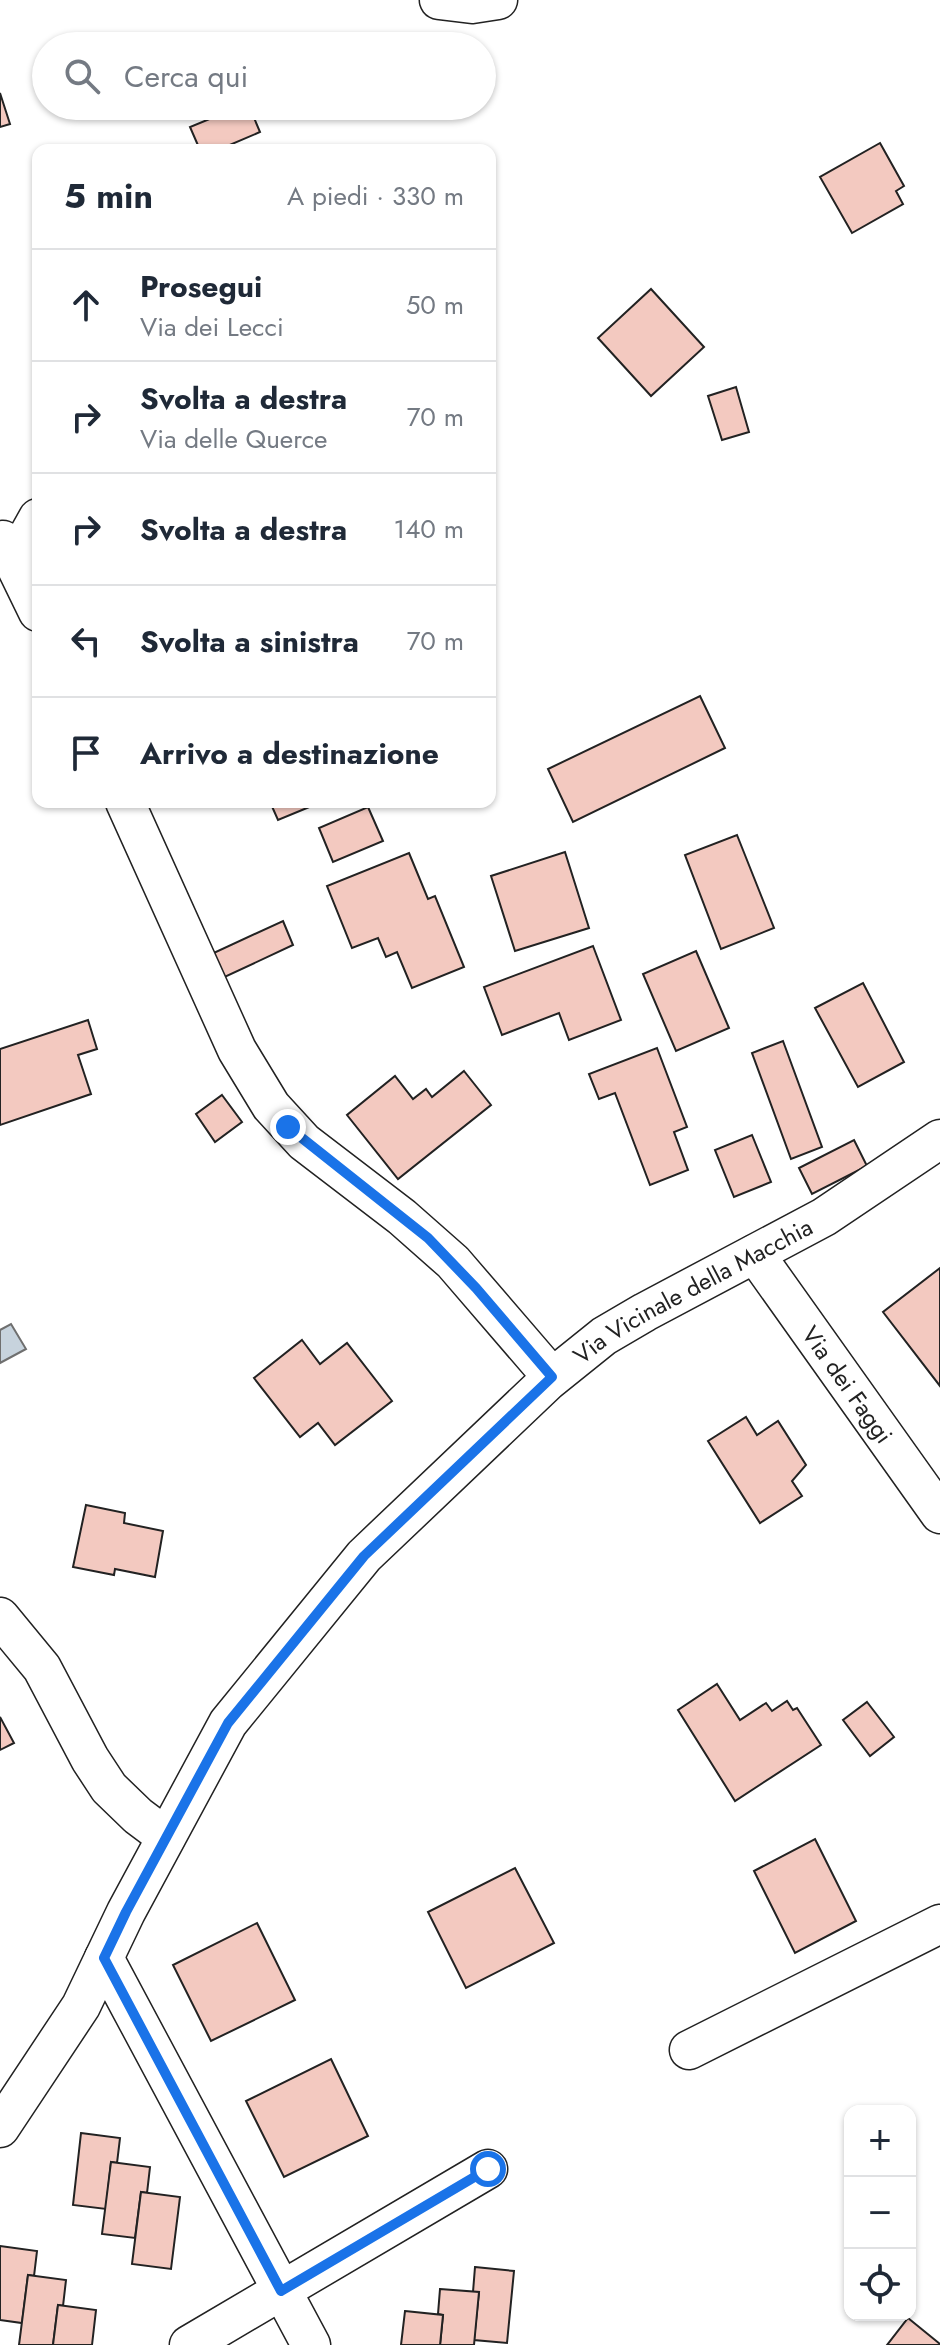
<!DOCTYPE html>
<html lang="it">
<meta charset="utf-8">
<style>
:root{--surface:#fff;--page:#f2f2f3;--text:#1f2937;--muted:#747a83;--line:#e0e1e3}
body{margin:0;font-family:Jost,sans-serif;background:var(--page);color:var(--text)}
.controls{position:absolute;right:24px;bottom:24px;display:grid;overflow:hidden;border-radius:16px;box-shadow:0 2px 6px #0004}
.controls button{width:72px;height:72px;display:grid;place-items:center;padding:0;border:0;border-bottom:2px solid var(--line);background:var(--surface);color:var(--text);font:40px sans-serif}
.stop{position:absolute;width:24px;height:24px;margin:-18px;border:6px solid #1a73e8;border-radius:50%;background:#fff}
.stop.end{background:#1a73e8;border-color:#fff;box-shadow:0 2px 8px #0008}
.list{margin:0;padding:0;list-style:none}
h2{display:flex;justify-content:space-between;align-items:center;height:104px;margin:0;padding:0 32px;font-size:34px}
h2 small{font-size:26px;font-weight:400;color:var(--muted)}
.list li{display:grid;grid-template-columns:52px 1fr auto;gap:24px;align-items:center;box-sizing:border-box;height:112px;padding:0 32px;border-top:2px solid var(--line)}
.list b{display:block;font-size:30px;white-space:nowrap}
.list p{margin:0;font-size:26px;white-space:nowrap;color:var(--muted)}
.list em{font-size:26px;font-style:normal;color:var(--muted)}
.icon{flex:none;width:44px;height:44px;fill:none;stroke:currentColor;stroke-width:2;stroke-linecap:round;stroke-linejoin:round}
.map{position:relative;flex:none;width:940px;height:2345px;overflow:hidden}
.search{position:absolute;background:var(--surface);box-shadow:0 2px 6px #0004;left:32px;top:32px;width:464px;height:88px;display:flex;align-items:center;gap:20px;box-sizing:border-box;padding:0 28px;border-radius:44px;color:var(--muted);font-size:30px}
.panel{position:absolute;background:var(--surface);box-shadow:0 2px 6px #0004;left:32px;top:144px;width:464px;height:664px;border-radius:16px}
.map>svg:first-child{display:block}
.water{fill:#c7d3dd;stroke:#6f6f6f;stroke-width:2}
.building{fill:#f3c9c0;stroke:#222;stroke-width:2}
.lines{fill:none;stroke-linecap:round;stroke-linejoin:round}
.minor-casing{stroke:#222;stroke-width:41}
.minor{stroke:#fff;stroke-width:38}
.route{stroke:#1a73e8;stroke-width:10}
.labels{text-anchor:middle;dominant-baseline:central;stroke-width:6;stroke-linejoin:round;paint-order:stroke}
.street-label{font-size:24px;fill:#222;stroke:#fff}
</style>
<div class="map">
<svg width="940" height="2345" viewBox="0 0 940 2345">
<rect width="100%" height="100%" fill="#fff"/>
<polygon class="water" points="11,1324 26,1349 0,1363 0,1330"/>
<g class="building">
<polygon points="0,93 10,124 0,127"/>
<polygon points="241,106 249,106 260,132 218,150 200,150 190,127"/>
<polygon points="880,143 904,186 896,191 903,204 852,233 820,177"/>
<polygon points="651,289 704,347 651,396 598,338"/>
<polygon points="736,387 749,432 722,440 708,396"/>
<polygon points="700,696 725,748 573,822 548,769"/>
<polygon points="270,802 319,802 319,803 278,820"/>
<polygon points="368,807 383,841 333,862 319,828"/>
<polygon points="737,835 774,928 721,949 685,855"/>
<polygon points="565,852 589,928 515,951 491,876"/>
<polygon points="409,853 428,899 435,896 464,967 412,988 397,952 386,957 378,938 352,948 327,886"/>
<polygon points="283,921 293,945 216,981 205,957"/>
<polygon points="593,946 621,1020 569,1040 559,1013 502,1035 484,987"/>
<polygon points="696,951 729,1028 676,1051 643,974"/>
<polygon points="863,983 904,1062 858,1087 815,1008"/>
<polygon points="88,1020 97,1049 78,1055 91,1094 0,1125 0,1049"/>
<polygon points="783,1041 822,1147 791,1159 752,1053"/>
<polygon points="657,1048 687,1127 674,1132 688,1170 650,1185 615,1093 599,1099 589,1074"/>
<polygon points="464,1071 491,1105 398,1179 347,1115 395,1076 413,1099 426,1089 432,1097"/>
<polygon points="222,1095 242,1122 215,1142 196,1114"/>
<polygon points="752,1135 771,1182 734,1197 715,1150"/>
<polygon points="854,1140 867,1166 812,1194 799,1168"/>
<polygon points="940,1268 940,1386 883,1312"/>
<polygon points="302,1340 320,1364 347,1343 392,1401 335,1445 318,1423 300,1437 254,1378"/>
<polygon points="746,1417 757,1435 778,1421 806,1465 792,1481 802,1496 760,1523 708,1441"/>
<polygon points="86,1505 125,1513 124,1523 163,1531 155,1577 115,1569 114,1575 73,1567"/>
<polygon points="717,1684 740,1720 766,1703 772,1711 787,1701 793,1710 797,1708 821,1745 735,1801 678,1710"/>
<polygon points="867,1702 894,1737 870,1756 843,1720"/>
<polygon points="0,1717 14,1743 0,1750"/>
<polygon points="815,1839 856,1921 795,1953 754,1871"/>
<polygon points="515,1868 554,1943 466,1988 428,1912"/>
<polygon points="257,1923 295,2000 211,2041 173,1965"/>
<polygon points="331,2059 368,2136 284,2177 246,2101"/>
<polygon points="81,2133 120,2138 117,2163 111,2162 106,2209 73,2205"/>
<polygon points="111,2162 150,2167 147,2193 141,2192 135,2238 102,2234"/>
<polygon points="141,2192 180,2197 171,2269 132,2264"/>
<polygon points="0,2246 37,2251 34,2276 28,2275 22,2323 0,2320"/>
<polygon points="475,2267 514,2271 507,2343 474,2340 479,2292 473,2292"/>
<polygon points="28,2275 66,2280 63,2306 58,2305 53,2345 19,2345"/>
<polygon points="440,2289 479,2292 474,2345 440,2345 443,2315 438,2314"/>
<polygon points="58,2305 96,2310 92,2345 53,2345"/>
<polygon points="405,2311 443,2315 440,2345 401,2345"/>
<polygon points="908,2318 940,2344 940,2345 887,2345"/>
</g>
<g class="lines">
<g class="minor-casing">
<g id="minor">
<polyline points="439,0 472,4 498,0"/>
<polyline points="3,540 38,612"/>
<polyline points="14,561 38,518"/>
<polyline points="125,802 237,1050 271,1106 304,1142 402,1217 453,1262 552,1377"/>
<path id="s1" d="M755 1254 940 1514"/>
<polyline points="0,1617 42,1668 90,1759 109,1788 138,1816 166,1837"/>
<polyline points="104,1958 311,2345"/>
<polyline points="689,2050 940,1924"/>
<path id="s2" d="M0 2128 81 2006 126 1912 228 1723 364 1556 548 1381 604 1336 645 1312 824 1217 940 1139"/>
<polyline points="189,2345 488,2169"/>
</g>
</g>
<use href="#minor" class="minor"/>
</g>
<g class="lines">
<polyline class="route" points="288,1127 428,1238 476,1288 552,1377 364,1556 228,1723 126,1912 104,1958 281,2291 488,2169"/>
</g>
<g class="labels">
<g class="street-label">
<text stroke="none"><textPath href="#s2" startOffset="1106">Via Vicinale della Macchia</textPath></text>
<text stroke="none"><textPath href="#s1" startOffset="160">Via dei Faggi</textPath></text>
</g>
</g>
</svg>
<div class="controls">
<button>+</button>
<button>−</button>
<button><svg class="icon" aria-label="locate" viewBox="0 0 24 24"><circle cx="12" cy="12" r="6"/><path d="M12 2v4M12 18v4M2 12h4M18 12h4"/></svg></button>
</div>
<div class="stop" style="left:488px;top:2169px"></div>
<div class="stop end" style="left:288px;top:1127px"></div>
<div class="search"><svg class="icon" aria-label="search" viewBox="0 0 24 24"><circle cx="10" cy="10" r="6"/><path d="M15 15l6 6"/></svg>Cerca qui</div>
<section class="panel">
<h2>5 min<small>A piedi · 330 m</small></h2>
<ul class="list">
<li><svg class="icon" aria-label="ahead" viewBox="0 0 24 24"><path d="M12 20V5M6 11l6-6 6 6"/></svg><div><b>Prosegui</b><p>Via dei Lecci</p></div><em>50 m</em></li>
<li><svg class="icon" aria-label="right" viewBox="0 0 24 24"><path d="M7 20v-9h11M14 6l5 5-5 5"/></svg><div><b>Svolta a destra</b><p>Via delle Querce</p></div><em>70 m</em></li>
<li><svg class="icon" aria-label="right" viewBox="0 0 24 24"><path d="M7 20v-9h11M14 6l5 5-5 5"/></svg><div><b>Svolta a destra</b></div><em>140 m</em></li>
<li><svg class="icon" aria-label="left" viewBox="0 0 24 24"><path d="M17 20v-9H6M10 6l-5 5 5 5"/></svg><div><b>Svolta a sinistra</b></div><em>70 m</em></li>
<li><svg class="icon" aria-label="arrive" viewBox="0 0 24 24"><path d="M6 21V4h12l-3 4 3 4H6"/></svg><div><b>Arrivo a destinazione</b></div></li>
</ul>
</section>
</div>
